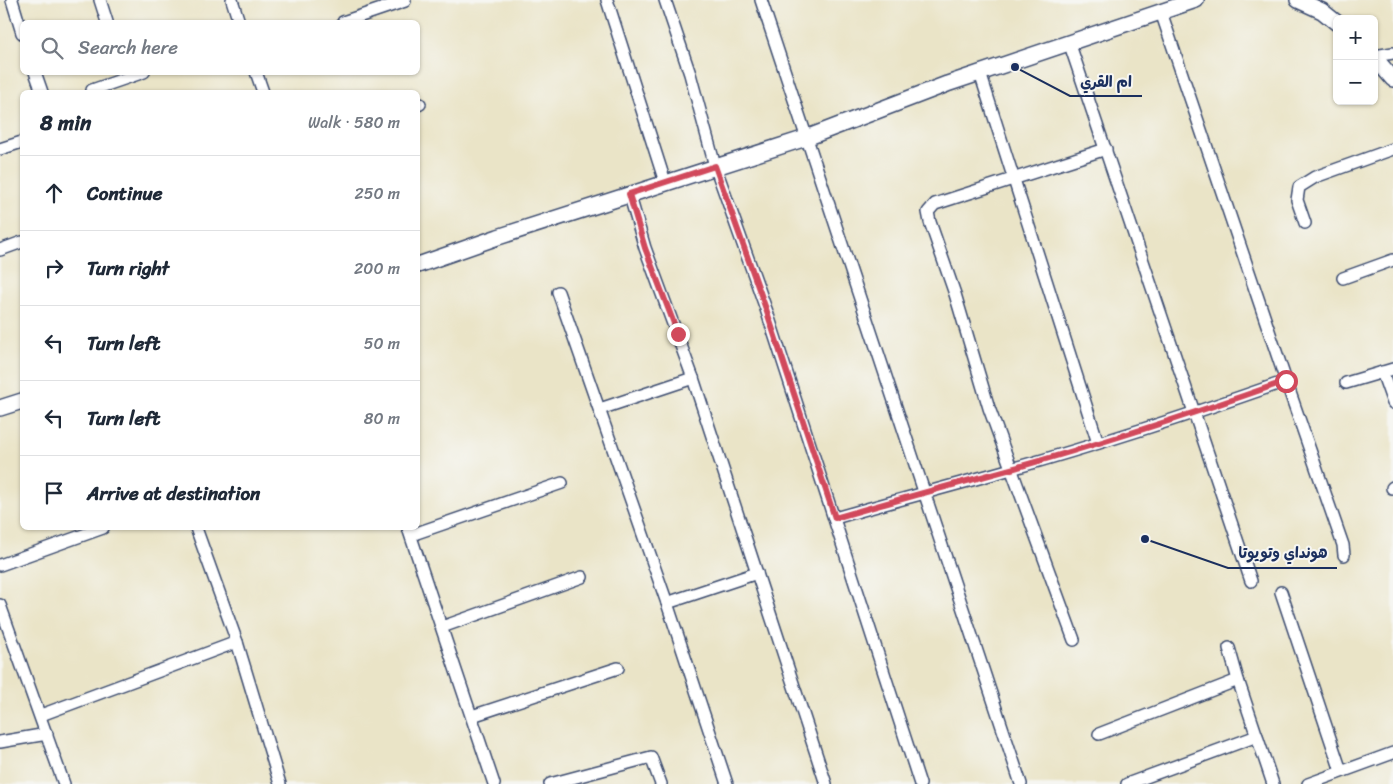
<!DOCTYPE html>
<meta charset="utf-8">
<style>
:root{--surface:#fff;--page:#f2f2f3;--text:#1f2937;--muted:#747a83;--line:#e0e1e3}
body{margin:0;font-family:Sriracha,"Playpen Sans Arabic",sans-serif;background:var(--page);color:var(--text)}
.controls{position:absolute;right:15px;top:15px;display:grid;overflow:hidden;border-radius:8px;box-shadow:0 1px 4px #0004}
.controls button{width:45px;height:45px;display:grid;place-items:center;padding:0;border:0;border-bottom:1px solid var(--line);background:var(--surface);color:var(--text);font:25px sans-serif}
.stop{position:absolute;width:15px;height:15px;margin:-11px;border:4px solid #d1495b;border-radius:50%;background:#fff}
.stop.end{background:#d1495b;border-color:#fff;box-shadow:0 1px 5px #0008}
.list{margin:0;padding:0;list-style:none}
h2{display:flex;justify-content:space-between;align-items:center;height:65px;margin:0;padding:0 20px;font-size:21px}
h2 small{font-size:16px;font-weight:400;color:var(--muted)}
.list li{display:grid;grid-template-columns:32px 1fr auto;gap:15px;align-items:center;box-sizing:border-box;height:75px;padding:0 20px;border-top:1px solid var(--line)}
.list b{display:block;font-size:19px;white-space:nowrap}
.list em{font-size:16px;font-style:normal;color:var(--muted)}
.icon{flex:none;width:28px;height:28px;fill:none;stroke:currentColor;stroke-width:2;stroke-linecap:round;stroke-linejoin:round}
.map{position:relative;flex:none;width:1393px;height:784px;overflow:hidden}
.search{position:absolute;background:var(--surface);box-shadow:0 1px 4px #0004;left:20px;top:20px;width:400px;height:55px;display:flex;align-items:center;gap:12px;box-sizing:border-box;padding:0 18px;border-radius:8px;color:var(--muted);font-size:19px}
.panel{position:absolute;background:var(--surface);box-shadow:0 1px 4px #0004;left:20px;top:90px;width:400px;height:440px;border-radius:8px}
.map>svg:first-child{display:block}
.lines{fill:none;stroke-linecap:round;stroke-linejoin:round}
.street-casing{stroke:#3a4a6e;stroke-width:14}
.secondary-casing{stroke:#3a4a6e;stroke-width:18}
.street{stroke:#fff;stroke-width:11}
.secondary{stroke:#fff;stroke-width:15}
.route{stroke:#d1495b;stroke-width:6}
.leader{fill:none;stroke:#1b2f5e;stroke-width:2}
.callout-dot{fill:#1b2f5e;stroke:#f6f6f2;stroke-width:2}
.callout-label{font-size:15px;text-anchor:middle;font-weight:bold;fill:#1b2f5e;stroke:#f6f6f2;stroke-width:4;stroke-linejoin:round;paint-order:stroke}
</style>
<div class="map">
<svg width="1393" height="784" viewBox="0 0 1393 784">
<rect width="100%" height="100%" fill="#f6f6f2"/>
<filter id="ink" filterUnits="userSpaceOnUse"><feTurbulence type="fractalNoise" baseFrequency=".02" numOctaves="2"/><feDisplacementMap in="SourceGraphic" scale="10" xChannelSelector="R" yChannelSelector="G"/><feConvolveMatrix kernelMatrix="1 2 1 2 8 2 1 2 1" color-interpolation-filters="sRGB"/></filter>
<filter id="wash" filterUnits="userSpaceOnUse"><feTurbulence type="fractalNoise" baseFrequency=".0096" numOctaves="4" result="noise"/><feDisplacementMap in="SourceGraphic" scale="20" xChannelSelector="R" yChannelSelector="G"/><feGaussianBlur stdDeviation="1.12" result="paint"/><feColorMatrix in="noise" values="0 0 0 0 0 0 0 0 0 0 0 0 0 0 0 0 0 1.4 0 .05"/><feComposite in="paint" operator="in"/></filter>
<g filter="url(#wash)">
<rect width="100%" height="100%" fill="#eae4c7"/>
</g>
<g filter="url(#ink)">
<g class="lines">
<g class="street-casing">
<g id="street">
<polyline points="12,0 22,33"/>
<polyline points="100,0 107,22"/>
<polyline points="232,0 239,22"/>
<polyline points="607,0 665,182"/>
<polyline points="665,0 690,74 715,166 766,309 920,784"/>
<polyline points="761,0 1021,784"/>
<polyline points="1161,12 1286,381 1343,545 1344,555"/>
<polyline points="343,22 405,1"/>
<polyline points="1069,42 1251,581"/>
<polyline points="1374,56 1393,53"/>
<polyline points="35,72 42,92"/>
<polyline points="256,72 263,92"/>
<polyline points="980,73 1098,443"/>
<polyline points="92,90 144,72"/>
<polyline points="418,105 420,104"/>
<polyline points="0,149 22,142"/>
<polyline points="629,193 645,248 693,378 826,784"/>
<polyline points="1305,223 1297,200 1299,187 1315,177 1393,149"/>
<polyline points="0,250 22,242"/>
<polyline points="1343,278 1393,260"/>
<polyline points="558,292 667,603 727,784"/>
<polyline points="1382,372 1393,403"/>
<polyline points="1346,383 1393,369"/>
<polyline points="600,409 693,378"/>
<polyline points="1392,488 1393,487"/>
<path d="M835 518C893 501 952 486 1011 469 1103 443 1195 413 1286 381"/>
<polyline points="196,528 237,642 280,784"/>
<polyline points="408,528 494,784"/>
<polyline points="411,535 562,483"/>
<polyline points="0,565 103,528"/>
<polyline points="1281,592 1341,771"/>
<polyline points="667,603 757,573"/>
<polyline points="0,605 64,784"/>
<polyline points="442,627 582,577"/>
<polyline points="1074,640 989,408 955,294 930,222 928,212 935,204 1106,149"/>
<polyline points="1229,648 1238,680 1273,784"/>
<polyline points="41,715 237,642"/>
<polyline points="472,716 618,668"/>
<polyline points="1099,734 1238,680"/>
<polyline points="0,742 47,734"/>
<polyline points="550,784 651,757 661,784"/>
<polyline points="1127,784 1257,736"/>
<polyline points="1308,784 1393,753"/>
</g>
</g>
<g class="secondary-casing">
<g id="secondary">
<polyline points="1298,0 1322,11 1337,23"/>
<polyline points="1374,57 1393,79"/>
<polyline points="418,265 498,237 806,138 947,84 1196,0"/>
<polyline points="0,408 22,401"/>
</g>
</g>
<use href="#street" class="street"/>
<use href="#secondary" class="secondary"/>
</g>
</g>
<g class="lines" filter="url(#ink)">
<path class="route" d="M678 334 645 248 629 194 715 166 766 309 835 518C893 501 952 485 1011 469 1103 443 1195 413 1286 381"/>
</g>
<path class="leader" d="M1015 67L1070 96H1142M1145 539L1228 568H1337"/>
<g class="callout-dot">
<circle cx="1015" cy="67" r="5"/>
<circle cx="1145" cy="539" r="5"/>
</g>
<g class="callout-label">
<text x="1106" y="87">ام القري</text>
<text x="1283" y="558">هونداي وتويوتا</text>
</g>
</svg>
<div class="controls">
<button>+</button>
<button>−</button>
</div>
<div class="stop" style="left:1286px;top:381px"></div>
<div class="stop end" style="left:678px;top:334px"></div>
<div class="search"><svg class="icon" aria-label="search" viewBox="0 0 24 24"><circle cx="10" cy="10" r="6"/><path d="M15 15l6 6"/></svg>Search here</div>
<section class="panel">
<h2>8 min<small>Walk · 580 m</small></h2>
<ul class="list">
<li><svg class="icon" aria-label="ahead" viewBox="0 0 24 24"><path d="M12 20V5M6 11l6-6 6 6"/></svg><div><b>Continue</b></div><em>250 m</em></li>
<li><svg class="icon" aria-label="right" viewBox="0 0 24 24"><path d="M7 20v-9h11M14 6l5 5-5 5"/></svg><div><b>Turn right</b></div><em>200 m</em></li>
<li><svg class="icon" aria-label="left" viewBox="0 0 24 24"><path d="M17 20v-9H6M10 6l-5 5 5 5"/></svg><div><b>Turn left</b></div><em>50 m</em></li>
<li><svg class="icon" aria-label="left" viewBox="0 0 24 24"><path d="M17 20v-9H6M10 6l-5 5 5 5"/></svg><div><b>Turn left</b></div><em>80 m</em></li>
<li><svg class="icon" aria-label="arrive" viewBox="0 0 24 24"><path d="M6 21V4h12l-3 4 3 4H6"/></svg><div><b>Arrive at destination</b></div></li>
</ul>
</section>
</div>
